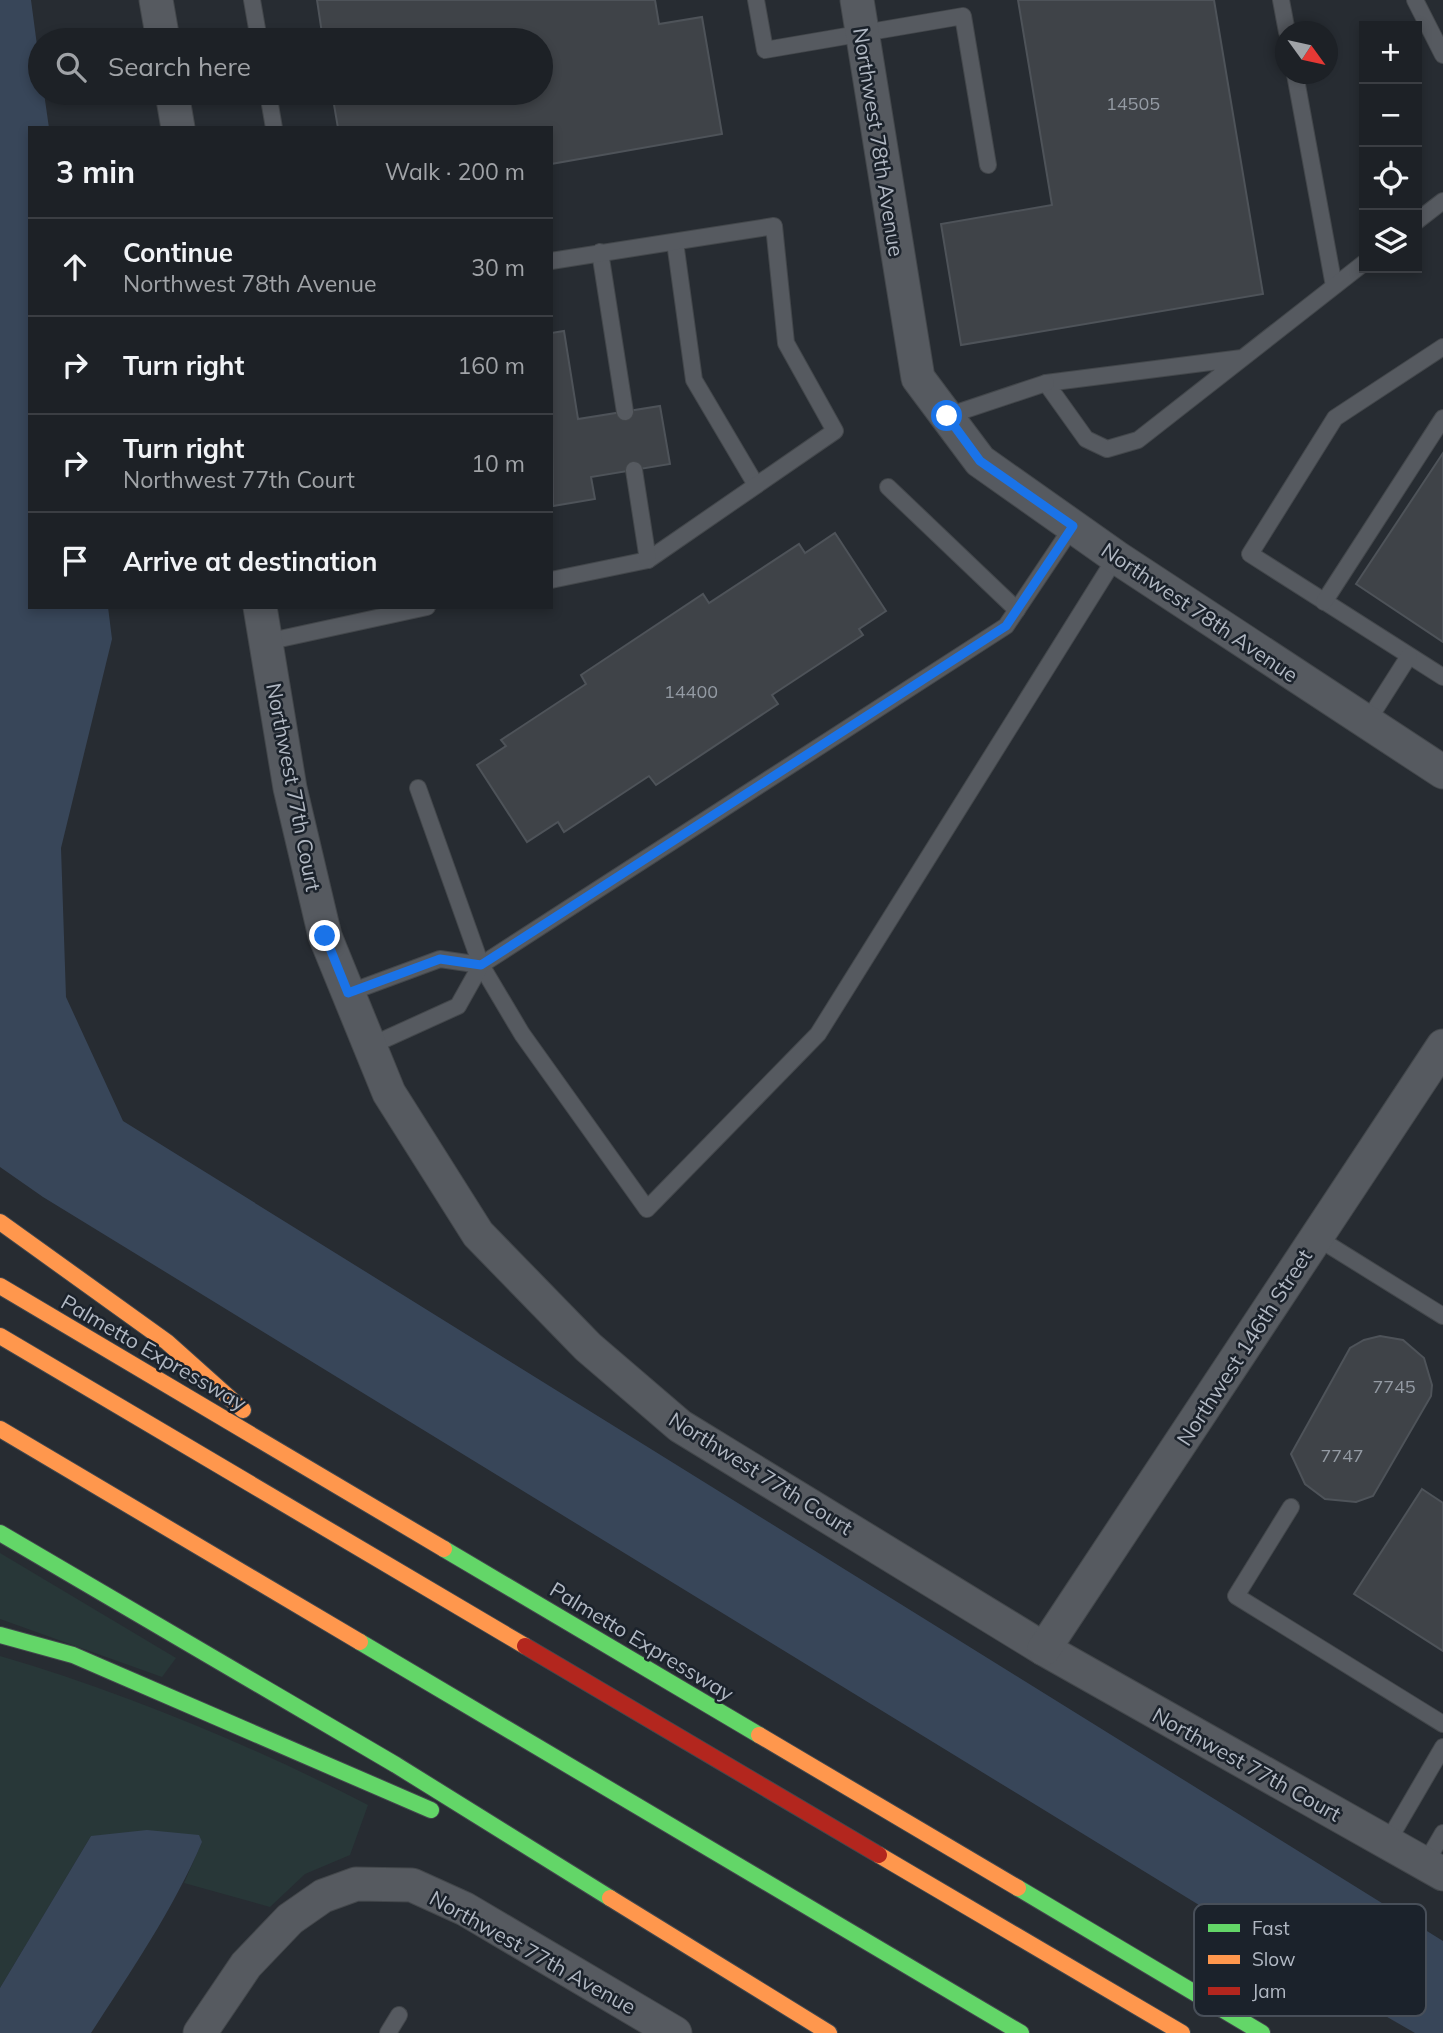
<!DOCTYPE html>
<meta charset="utf-8">
<style>
:root{--surface:#1d2126;--page:#2a2e32;--text:#f1f3f6;--muted:#a0a3a7;--line:#3b3e43}
body{margin:0;font-family:Mulish,sans-serif;background:var(--page);color:var(--text)}
.controls{position:absolute;right:21px;top:21px;display:grid;overflow:hidden;border-radius:0px;box-shadow:0 4px 10px #0003}
.controls button{width:63px;height:63px;display:grid;place-items:center;padding:0;border:0;border-bottom:2px solid var(--line);background:var(--surface);color:var(--text);font:35px sans-serif}
.compass{position:absolute;left:1275px;top:21px;width:63px;height:63px;border-radius:50%;background:var(--surface);box-shadow:0 4px 10px #0003;rotate:123deg}
.stop{position:absolute;width:21px;height:21px;margin:-16px;border:5px solid #1a73e8;border-radius:50%;background:#fff}
.stop.end{background:#1a73e8;border-color:#fff;box-shadow:0 2px 7px #0008}
.list{margin:0;padding:0;list-style:none}
h2{display:flex;justify-content:space-between;align-items:center;height:91px;margin:0;padding:0 28px;font-size:30px}
h2 small{font-size:23px;font-weight:400;color:var(--muted)}
.list li{display:grid;grid-template-columns:46px 1fr auto;gap:21px;align-items:center;box-sizing:border-box;height:98px;padding:0 28px;border-top:2px solid var(--line)}
.list b{display:block;font-size:26px;white-space:nowrap}
.list p{margin:0;font-size:23px;white-space:nowrap;color:var(--muted)}
.list em{font-size:23px;font-style:normal;color:var(--muted)}
.icon{flex:none;width:38px;height:38px;fill:none;stroke:currentColor;stroke-width:2;stroke-linecap:round;stroke-linejoin:round}
.map{position:relative;flex:none;width:1443px;height:2033px;overflow:hidden}
.search{position:absolute;background:var(--surface);box-shadow:0 4px 10px #0003;left:28px;top:28px;width:525px;height:77px;display:flex;align-items:center;gap:18px;box-sizing:border-box;padding:0 24px;border-radius:38px;color:var(--muted);font-size:26px}
.panel{position:absolute;background:var(--surface);box-shadow:0 4px 10px #0003;left:28px;top:126px;width:525px;height:483px;border-radius:0px}
.map>svg:first-child{display:block}
.green{fill:#283738}
.water{fill:#384659}
.building{fill:#3f4348;stroke:#4e5359;stroke-width:2}
.lines{fill:none;stroke-linecap:round;stroke-linejoin:round}
.lane-casing{stroke:#43474b;stroke-width:18}
.street-casing{stroke:#43474b;stroke-width:35}
.fast-casing{stroke:#43484d;stroke-width:18}
.slow-casing{stroke:#43484d;stroke-width:18}
.jam-casing{stroke:#43484d;stroke-width:18}
.lane{stroke:#565a60;stroke-width:16}
.street{stroke:#565a60;stroke-width:33}
.fast{stroke:#63d668;stroke-width:16}
.slow{stroke:#ff974d;stroke-width:16}
.jam{stroke:#b3261e;stroke-width:16}
.route{stroke:#1a73e8;stroke-width:9}
.labels{text-anchor:middle;dominant-baseline:central;stroke-width:5;stroke-linejoin:round;paint-order:stroke}
.number-label{font-size:18px;fill:#949ba4}
.street-label{font-size:21px;fill:#b1b8c3;stroke:#1b222b}
.key{fill:#1b222b;stroke:#484f59;stroke-width:2}
.key-label{font-size:19px;fill:#b1b8c3}
</style>
<div class="map">
<svg width="1443" height="2033" viewBox="0 0 1443 2033">
<rect width="100%" height="100%" fill="#272c32"/>
<g class="green">
<polygon points="0,1553 176,1658 162,1677 0,1619"/>
<path d="M0 1656C126 1693 251 1745 368 1805L350 1855 305 1874 270 1907 184 1883 202 1842 91 1836 0 1988Z"/>
</g>
<g class="water">
<polygon points="0,0 31,0 40,68 40,93 44,93 49,128 30,128 30,607 108,607 112,639 61,848 66,997 123,1121 1443,1941 1443,2033 1415,2033 1302,1968 43,1197 0,1167"/>
<path d="M147 1830 199 1835 202 1842C173 1910 131 1971 91 2033H0V1988L91 1836Z"/>
</g>
<g class="building">
<polygon points="317,0 655,0 659,24 702,17 722,134 551,164 551,128 338,128 332,93 541,93 541,40 323,40"/>
<polygon points="1018,0 1214,0 1263,294 961,345 941,224 1052,205"/>
<polygon points="564,331 578,419 660,406 670,464 591,477 595,499 553,506 551,333"/>
<polygon points="1443,453 1443,642 1356,584"/>
<polygon points="835,533 886,611 859,629 863,635 772,695 778,704 656,785 649,776 564,832 558,822 527,842 477,765 506,746 501,740 586,684 581,675 703,594 709,603 799,544 805,553"/>
<polygon points="1380,1336 1403,1340 1424,1358 1432,1385 1431,1396 1373,1496 1356,1502 1325,1499 1305,1484 1291,1454 1350,1348 1364,1340"/>
<polygon points="1422,1489 1443,1503 1443,1651 1354,1594"/>
</g>
<g class="lines">
<g class="lane-casing">
<g id="lane">
<polyline points="252,0 259,40"/>
<polyline points="756,0 765,50 963,16 988,165"/>
<polyline points="1281,0 1287,32"/>
<polyline points="1415,0 1443,55"/>
<polyline points="1295,74 1334,286"/>
<polyline points="268,93 274,128"/>
<polyline points="1417,221 1443,201"/>
<polyline points="675,242 694,380 756,485"/>
<polyline points="600,252 625,412"/>
<polyline points="551,261 774,226 786,343 835,431 648,560 551,580"/>
<polyline points="1443,347 1335,418 1250,554 1443,677"/>
<polyline points="1242,358 1046,383 1086,439 1107,449 1138,440 1364,263"/>
<polyline points="947,416 1046,383"/>
<polyline points="634,470 648,560"/>
<polyline points="888,487 1017,610"/>
<polyline points="1073,526 1006,626 481,965 522,1034 647,1209 818,1034 1116,557"/>
<polyline points="1324,602 1443,418"/>
<polyline points="266,642 427,607"/>
<polyline points="1367,722 1409,656"/>
<polyline points="348,993 440,959 481,965"/>
<polyline points="370,1046 458,1006 481,965 418,788"/>
<polyline points="1316,1237 1443,1316"/>
<polyline points="1291,1507 1236,1596 1443,1724"/>
<polyline points="1387,1843 1443,1747"/>
<polyline points="1425,1864 1443,1833"/>
<polyline points="388,2033 399,2015"/>
</g>
</g>
<g class="street-casing">
<g id="street">
<polyline points="156,0 163,40"/>
<polyline points="857,0 918,378 980,461 1116,557 1443,772"/>
<polyline points="172,93 178,128"/>
<polyline points="260,607 290,788 325,936 389,1093 478,1234 588,1347 680,1426 1044,1649 1443,1874"/>
<polyline points="1044,1649 1443,1046"/>
<polyline points="200,2033 246,1965 290,1919 323,1896 356,1884 412,1885 465,1909 675,2033"/>
</g>
</g>
<g class="fast-casing">
<g id="fast">
<polyline points="0,1533 396,1765 610,1898"/>
<polyline points="444,1549 759,1735"/>
<polyline points="0,1635 73,1655 431,1810"/>
<polyline points="360,1642 1021,2033"/>
<polyline points="1018,1888 1262,2033"/>
</g>
</g>
<g class="slow-casing">
<g id="slow">
<polyline points="0,1222 167,1342 243,1410"/>
<polyline points="0,1286 444,1549"/>
<polyline points="0,1336 525,1646"/>
<polyline points="0,1429 360,1642"/>
<polyline points="759,1735 1018,1888"/>
<polyline points="879,1855 1182,2033"/>
<polyline points="610,1898 829,2033"/>
</g>
</g>
<g class="jam-casing">
<polyline id="jam" points="525,1646 879,1855"/>
</g>
<use href="#lane" class="lane"/>
<use href="#street" class="street"/>
<use href="#fast" class="fast"/>
<use href="#slow" class="slow"/>
<use href="#jam" class="jam"/>
</g>
<g class="lines">
<polyline class="route" points="325,936 348,993 440,959 481,965 1006,626 1073,526 980,461 947,416"/>
</g>
<g class="labels">
<g class="number-label">
<text x="1133" y="103">14505</text>
<text x="691" y="691">14400</text>
<text x="1394" y="1386">7745</text>
<text x="1342" y="1455">7747</text>
</g>
<g class="street-label">
<text transform="translate(879 142) rotate(81)">Northwest 78th Avenue</text>
<text transform="translate(1200 612) rotate(34)">Northwest 78th Avenue</text>
<text transform="translate(294 787) rotate(79)">Northwest 77th Court</text>
<text transform="translate(1244 1347) rotate(-57)">Northwest 146th Street</text>
<text transform="translate(154 1352) rotate(30)">Palmetto Expressway</text>
<text transform="translate(761 1473) rotate(32)">Northwest 77th Court</text>
<text transform="translate(642 1641) rotate(31)">Palmetto Expressway</text>
<text transform="translate(1247 1764) rotate(29)">Northwest 77th Court</text>
<text transform="translate(533 1952) rotate(29)">Northwest 77th Avenue</text>
</g>
</g>
<rect x="1194" y="1904" width="232" height="112" rx="10" class="key"/>
<rect x="1208" y="1924" width="32" height="8" fill="#63d668"/>
<rect x="1208" y="1955" width="32" height="9" fill="#ff974d"/>
<rect x="1208" y="1987" width="32" height="8" fill="#b3261e"/>
<g class="key-label">
<text x="1252" y="1935">Fast</text>
<text x="1252" y="1966">Slow</text>
<text x="1252" y="1998">Jam</text>
</g>
</svg>
<div class="controls">
<button>+</button>
<button>−</button>
<button><svg class="icon" aria-label="locate" viewBox="0 0 24 24"><circle cx="12" cy="12" r="6"/><path d="M12 2v4M12 18v4M2 12h4M18 12h4"/></svg></button>
<button><svg class="icon" aria-label="layers" viewBox="0 0 24 24"><path d="M12 4l9 5-9 5-9-5zM3 14l9 5 9-5"/></svg></button>
</div>
<svg class="compass" viewBox="-18 -18 36 36"><path d="M0-13l5 13h-10z" fill="#e53935"/><path d="M0 13l5-13h-10z" fill="#a0a3a7"/></svg>
<div class="stop" style="left:947px;top:416px"></div>
<div class="stop end" style="left:325px;top:936px"></div>
<div class="search"><svg class="icon" aria-label="search" viewBox="0 0 24 24"><circle cx="10" cy="10" r="6"/><path d="M15 15l6 6"/></svg>Search here</div>
<section class="panel">
<h2>3 min<small>Walk · 200 m</small></h2>
<ul class="list">
<li><svg class="icon" aria-label="ahead" viewBox="0 0 24 24"><path d="M12 20V5M6 11l6-6 6 6"/></svg><div><b>Continue</b><p>Northwest 78th Avenue</p></div><em>30 m</em></li>
<li><svg class="icon" aria-label="right" viewBox="0 0 24 24"><path d="M7 20v-9h11M14 6l5 5-5 5"/></svg><div><b>Turn right</b></div><em>160 m</em></li>
<li><svg class="icon" aria-label="right" viewBox="0 0 24 24"><path d="M7 20v-9h11M14 6l5 5-5 5"/></svg><div><b>Turn right</b><p>Northwest 77th Court</p></div><em>10 m</em></li>
<li><svg class="icon" aria-label="arrive" viewBox="0 0 24 24"><path d="M6 21V4h12l-3 4 3 4H6"/></svg><div><b>Arrive at destination</b></div></li>
</ul>
</section>
</div>
